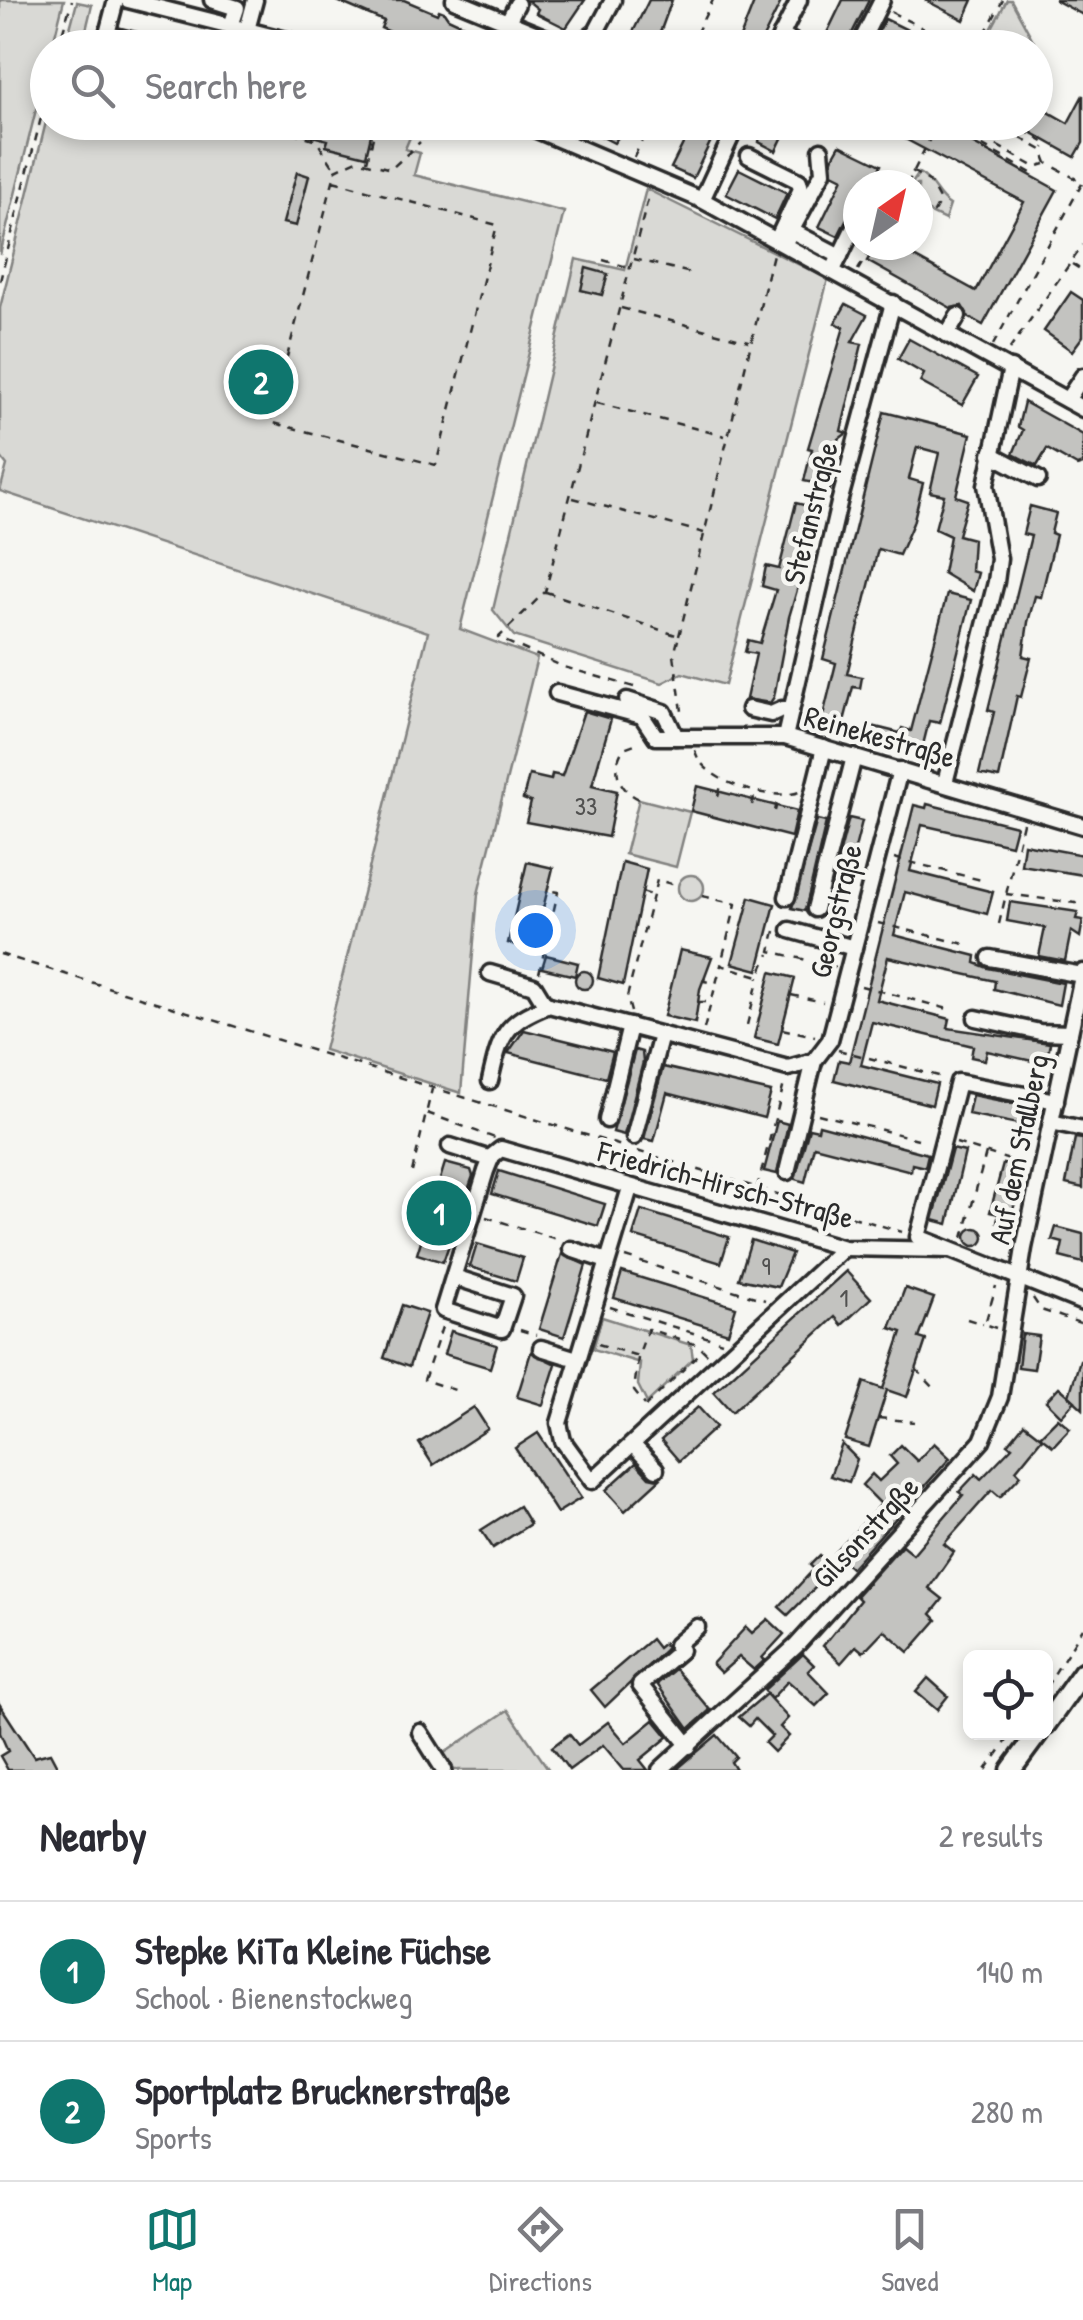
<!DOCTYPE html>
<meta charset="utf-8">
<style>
:root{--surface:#fff;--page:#f2f2f3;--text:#2b2b33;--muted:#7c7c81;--line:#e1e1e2;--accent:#0f766e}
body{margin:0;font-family:"Patrick Hand",sans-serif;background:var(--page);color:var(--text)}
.controls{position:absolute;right:30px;bottom:30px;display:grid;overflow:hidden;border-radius:15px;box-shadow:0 5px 15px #0003}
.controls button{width:90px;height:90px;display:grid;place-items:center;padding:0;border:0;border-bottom:2px solid var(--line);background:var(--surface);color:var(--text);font:50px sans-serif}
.compass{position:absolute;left:843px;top:170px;width:90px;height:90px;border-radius:50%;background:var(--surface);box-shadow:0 5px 15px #0003;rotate:34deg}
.you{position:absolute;left:535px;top:930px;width:35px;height:35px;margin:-25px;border:8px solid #fff;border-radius:50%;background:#1a73e8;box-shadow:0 0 0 15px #1a73e833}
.badge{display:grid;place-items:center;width:65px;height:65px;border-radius:50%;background:var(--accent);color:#fff;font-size:32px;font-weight:700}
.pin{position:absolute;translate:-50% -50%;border:5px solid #fff;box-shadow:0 2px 10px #0006}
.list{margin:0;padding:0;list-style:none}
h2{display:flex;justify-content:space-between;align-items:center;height:130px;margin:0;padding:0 40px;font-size:42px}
h2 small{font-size:32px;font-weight:400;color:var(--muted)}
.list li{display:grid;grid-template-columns:65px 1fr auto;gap:30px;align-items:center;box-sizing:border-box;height:140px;padding:0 40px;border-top:2px solid var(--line)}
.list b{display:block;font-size:38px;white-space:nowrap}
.list p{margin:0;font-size:32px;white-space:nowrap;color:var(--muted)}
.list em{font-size:32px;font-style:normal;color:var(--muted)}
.icon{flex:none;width:55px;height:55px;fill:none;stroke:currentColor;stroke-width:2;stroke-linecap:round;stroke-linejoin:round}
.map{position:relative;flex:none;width:1083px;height:1770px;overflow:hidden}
.search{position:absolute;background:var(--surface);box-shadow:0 5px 15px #0003;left:30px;right:30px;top:30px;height:110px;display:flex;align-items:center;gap:25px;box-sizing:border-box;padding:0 35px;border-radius:55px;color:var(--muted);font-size:38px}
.sheet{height:410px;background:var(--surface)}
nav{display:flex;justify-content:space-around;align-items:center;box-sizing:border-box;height:140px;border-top:2px solid var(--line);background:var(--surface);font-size:28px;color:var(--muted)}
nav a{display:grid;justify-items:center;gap:5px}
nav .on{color:var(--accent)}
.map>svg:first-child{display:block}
.green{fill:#d9d9d5;stroke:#828280;stroke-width:2.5}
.building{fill:#c3c3c0;stroke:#2b2b2b;stroke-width:2.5}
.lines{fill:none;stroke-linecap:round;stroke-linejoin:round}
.minor-casing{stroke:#2b2b2b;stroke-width:21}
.major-casing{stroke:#2b2b2b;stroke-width:25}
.path{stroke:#2b2b2b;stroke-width:2.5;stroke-dasharray:8 8;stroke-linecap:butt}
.minor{stroke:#f6f6f2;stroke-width:14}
.major{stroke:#f6f6f2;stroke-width:18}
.labels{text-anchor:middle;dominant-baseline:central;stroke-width:9;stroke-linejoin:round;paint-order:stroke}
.number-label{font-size:25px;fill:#515150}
.street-label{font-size:30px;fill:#2b2b2b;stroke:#f6f6f2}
</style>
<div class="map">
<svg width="1083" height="1770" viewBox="0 0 1083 1770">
<rect width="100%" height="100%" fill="#f6f6f2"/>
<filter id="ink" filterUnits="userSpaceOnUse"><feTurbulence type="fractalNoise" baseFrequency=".01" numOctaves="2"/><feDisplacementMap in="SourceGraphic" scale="20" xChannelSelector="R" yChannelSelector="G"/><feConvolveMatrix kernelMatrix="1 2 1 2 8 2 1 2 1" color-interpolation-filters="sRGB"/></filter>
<g filter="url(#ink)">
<g class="green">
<polygon points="0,0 64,0 52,47 48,48 47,65 0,255"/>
<polygon points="1007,0 1011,0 1034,42 1032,47 1003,46 987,37"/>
<polygon points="77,2 92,5 82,47 65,47"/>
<polygon points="47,118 48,122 416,123 405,149 420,153 414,175 564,212 460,629 537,658 478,894 461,1093 324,1050 428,632 0,491 7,465 0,456 0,308"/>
<path d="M919 173C934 181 936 197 950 205L945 220 918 207V185H911Z"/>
<polygon points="646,189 828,279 725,685 682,673 662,683 514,636 493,610 576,259 625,270"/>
<polygon points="639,799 690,812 676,867 625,854"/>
<circle cx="691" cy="888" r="13"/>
<polygon points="602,1317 691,1345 693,1359 647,1403 638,1385 640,1363 593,1349"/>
<polygon points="508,1710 549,1770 454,1770 443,1754"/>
</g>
<g class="building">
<polygon points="335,0 404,0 437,14 439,10 444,12 448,18 476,31 478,27 517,48 426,48 381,28 384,21"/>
<polygon points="527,0 585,0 566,28 536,13 538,9"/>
<polygon points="649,0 672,0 661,30 652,48 625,48"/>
<polygon points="755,0 782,0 758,48 736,48"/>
<polygon points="843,0 869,0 847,43 827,33"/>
<polygon points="925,0 973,0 964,20"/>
<polygon points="1055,0 1083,0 1083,15"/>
<polygon points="885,19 916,34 943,48 870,48"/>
<polygon points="1083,95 1083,143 1075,157 1013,122 1036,122 1036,105 1068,123"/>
<polygon points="304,122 373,126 366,156 326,146 328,140 301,133"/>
<polygon points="598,122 629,122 614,143 593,132"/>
<polygon points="694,122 720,122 693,178 671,168"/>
<polygon points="762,122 783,122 779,129 785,132 776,151 759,142"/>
<polygon points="873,122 916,122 913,128 935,138 941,126 1057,190 983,325 968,317 962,306 951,308 867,261 876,245 892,245 976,291 1024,202"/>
<polygon points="840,145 881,165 871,185 858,185 858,208 849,214 838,236 819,227 843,178 833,173 832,159"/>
<polygon points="739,169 787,193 775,219 726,194"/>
<polygon points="297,172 309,176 296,226 283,223"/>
<polygon points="586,268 608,274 602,295 581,290"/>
<polygon points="1071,292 1083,300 1083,336 1072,351 1044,331"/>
<polygon points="846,304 867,315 852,342 862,344 841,431 847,433 835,442 839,451 829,477 835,478 821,509 789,617 774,697 770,703 746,699 756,654 745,652 748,640 760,643 776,590 762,586 766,566 779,569 796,503 808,506 814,483 804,481 812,449 808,448 844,327 835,323"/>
<polygon points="909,339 978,377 962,405 920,382 924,374 898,359"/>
<polygon points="1024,402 1083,435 1083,464 1077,466 1047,449 1037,466 1013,454 1023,430 1018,427"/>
<polygon points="884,412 971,434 956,496 968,500 958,535 973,539 971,571 978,573 973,591 943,573 950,536 935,529 944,495 930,492 939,453 917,447 909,479 923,483 913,523 899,555 878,549 847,674 862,677 860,688 853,687 842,729 821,724 836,663 823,659"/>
<polygon points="1030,506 1056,513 1051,533 1056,535 1041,597 1035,596 1028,622 1023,656 1031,658 1021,697 1017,696 999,778 979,774 994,712 988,710 1031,536 1023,534"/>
<polygon points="947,594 971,600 940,723 929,721 921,753 869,737 872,726 900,733 902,728 911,731"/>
<polygon points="584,711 611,719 592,785 617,791 608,837 526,822 531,802 523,799 529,775 551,780 552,774 562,776"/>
<polygon points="697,786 797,811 791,837 691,811"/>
<polygon points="927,804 1016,826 1011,845 922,825 910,871 993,892 987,914 905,892 894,935 976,956 975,963 988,968 1063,983 1059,1005 994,989 995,981 888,957 877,1000 950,1019 948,1028 1050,1043 1046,1064 987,1051 985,1060 971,1057 973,1046 872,1022 861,1065 937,1084 932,1105 834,1080 839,1060 849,1062 914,805 926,808"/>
<polygon points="849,818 862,821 837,919 823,916"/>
<polygon points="817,820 826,822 805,911 792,908"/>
<polygon points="1024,844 1083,855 1083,875 1021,865"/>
<polygon points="527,862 553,868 533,949 508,943"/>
<polygon points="622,862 647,869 623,985 598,978"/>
<polygon points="750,897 775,904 758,970 732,963"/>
<polygon points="1010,902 1078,912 1076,919 1083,920 1080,937 1071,931 1065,961 1039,956 1045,928 1007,921"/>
<polygon points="680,950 712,957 700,989 695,1023 664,1016"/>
<polygon points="546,955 578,963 575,976 542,968"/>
<circle cx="584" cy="980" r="9"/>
<polygon points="771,972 795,978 778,1044 754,1038"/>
<polygon points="524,1030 613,1052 606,1078 508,1053"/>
<polygon points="635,1050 642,1052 643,1062 624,1135 613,1132"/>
<polygon points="663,1067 771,1092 764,1118 667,1093 654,1141 644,1139"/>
<polygon points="972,1095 1037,1108 1033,1127 968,1114"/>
<polygon points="777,1121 788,1124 777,1174 764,1171"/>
<polygon points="819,1125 928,1154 925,1167 912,1164 911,1171 814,1146 805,1182 795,1179 809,1128 818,1130"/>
<polygon points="1075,1138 1083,1139 1083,1188 1066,1184"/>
<polygon points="952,1149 965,1152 948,1224 933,1220"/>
<polygon points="445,1163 471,1170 473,1176 443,1262 417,1254"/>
<polygon points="1003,1164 1024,1169 1009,1225 997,1222 999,1214 990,1212"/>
<polygon points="499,1171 605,1204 598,1226 492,1194"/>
<polygon points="641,1210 729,1237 721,1263 633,1236"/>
<polygon points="1056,1227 1083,1234 1083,1263 1060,1257 1063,1243 1052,1240"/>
<circle cx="975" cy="1237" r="9"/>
<polygon points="751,1240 792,1253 778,1287 739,1279"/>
<polygon points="477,1244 523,1258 516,1281 470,1267"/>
<polygon points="562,1254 586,1265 564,1337 539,1329"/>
<polygon points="846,1271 871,1298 842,1325 835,1317 732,1412 714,1392"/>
<polygon points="622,1272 736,1307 728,1333 614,1298"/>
<polygon points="905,1288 934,1298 919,1338 926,1340 907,1397 887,1390 869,1447 845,1440 864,1382 883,1389 902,1332 890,1328"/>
<polygon points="402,1305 427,1313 409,1367 384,1358"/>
<polygon points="451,1331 497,1345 490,1368 444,1354"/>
<polygon points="1022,1334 1039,1336 1034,1369 1018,1367"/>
<polygon points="531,1352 556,1364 543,1405 517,1397"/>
<polygon points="1080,1360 1083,1360 1083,1409 1069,1396"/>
<polygon points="1059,1387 1075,1401 1061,1416 1046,1401"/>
<polygon points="474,1407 488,1429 433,1465 419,1443"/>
<polygon points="698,1407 716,1427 679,1461 661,1440"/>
<polygon points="1058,1418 1070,1428 1053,1446 1040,1436"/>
<polygon points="1024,1424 1042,1438 1016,1470 1021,1475 1000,1497 992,1490 944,1544 954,1552 929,1588 943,1599 931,1614 937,1620 909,1652 884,1630 863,1652 856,1646 841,1663 823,1646 860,1600 856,1596 902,1545 913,1554 963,1495 959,1492 976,1474 981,1479 1012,1447 1008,1444"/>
<polygon points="538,1433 581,1498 557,1513 515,1448"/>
<polygon points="934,1443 950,1458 851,1568 835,1553 881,1504 862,1485 872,1474 879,1481 897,1464 890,1456 901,1445 917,1461"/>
<polygon points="842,1444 857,1459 849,1482 830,1476"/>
<polygon points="636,1463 649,1477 660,1479 625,1511 606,1490"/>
<polygon points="519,1506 530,1524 493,1548 481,1530"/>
<polygon points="820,1555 829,1564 821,1573 825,1578 788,1615 779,1607 814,1569 810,1565"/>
<polygon points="768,1619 784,1634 762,1658 765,1660 754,1670 739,1657 721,1673 712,1664 746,1627 752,1633"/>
<polygon points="651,1639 658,1648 664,1643 666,1649 605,1707 591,1690"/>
<polygon points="803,1654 814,1665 808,1671 829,1693 816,1706 788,1681 771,1699 764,1690"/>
<polygon points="675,1669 710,1710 689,1729 657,1684"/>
<polygon points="928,1678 948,1696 937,1710 916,1692"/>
<polygon points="766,1694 788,1718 780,1727 789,1736 774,1752 765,1743 772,1736 755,1719 749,1726 739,1717"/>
<polygon points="0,1705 34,1757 50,1753 59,1770 8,1770 0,1756 8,1751 0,1733"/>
<polygon points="654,1720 668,1737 640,1760 648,1770 624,1770 603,1745 569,1770 552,1747 569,1734 578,1745 608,1722 626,1743"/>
<polygon points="717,1735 736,1757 731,1762 736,1770 676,1770"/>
</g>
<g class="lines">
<g class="minor-casing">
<g id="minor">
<polyline points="116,0 107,34 162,48"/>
<polyline points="128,0 318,48"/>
<polyline points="212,0 237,8 231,26"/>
<polyline points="454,0 561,44 580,44"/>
<polyline points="507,23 517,4"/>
<polyline points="247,30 255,0"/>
<polyline points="781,35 804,48"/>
<polyline points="580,44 596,32 613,0"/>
<polyline points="775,48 799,0"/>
<polyline points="858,48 882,0"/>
<polyline points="518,122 702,200 1083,409"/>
<polyline points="749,156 799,181 801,189 777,240"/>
<polyline points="702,200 738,122"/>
<polyline points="792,231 840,256"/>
<polyline points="787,239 823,172 821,150"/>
<polyline points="833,270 858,219"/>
<polyline points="948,333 958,316"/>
<polyline points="1067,400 1083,376"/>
<polyline points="991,454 1038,479"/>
<polyline points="557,693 642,716 656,737 785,737 1083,826"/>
<polyline points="627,700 664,712 676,737"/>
<polyline points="749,709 771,714 782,709 791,711"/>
<polyline points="785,737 839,503 893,303"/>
<polyline points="945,783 996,582 999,559 986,485 1011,368"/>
<polyline points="787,897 824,748"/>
<polyline points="815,909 854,757"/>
<polyline points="790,930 854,948"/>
<polyline points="990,958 1082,975"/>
<polyline points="490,973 534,986 545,1004 788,1068 814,1061 830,1040 900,770"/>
<polyline points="976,1018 1040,1032 1070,1033"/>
<path d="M490 1081C500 1036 504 1022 549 1005"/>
<polyline points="1056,1101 958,1082 918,1237 1083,1303"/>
<polyline points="607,1120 630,1026"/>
<polyline points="1051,1122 1083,1129"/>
<polyline points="634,1137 661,1035"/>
<polyline points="450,1146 491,1159"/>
<polyline points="787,1172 814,1061"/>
<polyline points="630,1188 559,1423 563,1441 592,1481 844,1248"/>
<polyline points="571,1249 607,1261"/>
<polyline points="454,1277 513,1296 502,1329 443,1310 486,1171 492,1156 501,1149 844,1248 949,1250"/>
<polyline points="541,1348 577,1359"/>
<polyline points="633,1445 656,1469"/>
<polyline points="420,1732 444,1770"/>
<polyline points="689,1746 640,1685 681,1650 676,1645 697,1627"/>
<polyline points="660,1770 796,1646 982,1441 1000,1397 1024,1248 1083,972"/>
</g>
</g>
<g class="major-casing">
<g id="major">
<polyline points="1046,1724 1083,1672"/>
<polyline points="1011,1770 1039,1732"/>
</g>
</g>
<g class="path">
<polyline points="891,12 936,35 932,42"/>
<polyline points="58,48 72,0"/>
<polyline points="689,48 713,0"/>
<polyline points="977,48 1003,0"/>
<polyline points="261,122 316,140 335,169"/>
<polyline points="940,122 1031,173 1035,167"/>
<polyline points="955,122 1035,167 1045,164"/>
<polyline points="993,122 1042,150 1047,163 1080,181"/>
<polyline points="1009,122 1047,144 1044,148"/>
<polyline points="634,157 651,122"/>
<polyline points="367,161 377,122"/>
<polyline points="912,171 929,181 940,201 934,212 918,216"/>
<polyline points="333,181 497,225 436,465 270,422 333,181 336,170 357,160 391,169 420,142"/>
<polyline points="907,185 938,122"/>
<polyline points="634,259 691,273"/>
<polyline points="603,260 630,268"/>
<polyline points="1072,264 1083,271"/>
<polyline points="858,270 873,245"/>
<polyline points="0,281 48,90"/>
<polyline points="621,308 749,341"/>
<polyline points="993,345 1083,182"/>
<polyline points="1009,350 1083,245"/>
<polyline points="597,403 725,436"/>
<polyline points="573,498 704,533"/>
<polyline points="546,592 679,636 674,655 682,711"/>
<polyline points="679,636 773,254"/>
<polyline points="634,687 564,667 498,638 545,592 649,195"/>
<path d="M695 750C701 782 772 802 799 792"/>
<polyline points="718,796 722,783"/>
<path d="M639 799C617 789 611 767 624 748L640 742"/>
<polyline points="752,805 755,792"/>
<polyline points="775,811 779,794"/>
<polyline points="894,858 985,881"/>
<polyline points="641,892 652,895"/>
<polyline points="1006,894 1083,904"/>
<polyline points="702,896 736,904 721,964"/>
<polyline points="878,923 969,945"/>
<polyline points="999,924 1023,823"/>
<polyline points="537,926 549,929"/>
<polyline points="775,931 770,951 835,967"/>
<polyline points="0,954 625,1147"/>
<polyline points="539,973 558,892 546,890"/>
<polyline points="705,977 704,981 713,983"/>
<polyline points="861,986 952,1010"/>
<polyline points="791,995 823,1002"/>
<polyline points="698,1002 709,1002"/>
<polyline points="631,1012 627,997 657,880 679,886"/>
<polyline points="747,1025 759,977"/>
<polyline points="704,1029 721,965 759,976 769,954"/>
<polyline points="782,1029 815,1036"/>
<polyline points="838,1050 939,1076"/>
<polyline points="427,1113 495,1138"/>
<polyline points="818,1114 918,1139"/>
<polyline points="956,1143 1025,1165"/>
<polyline points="637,1151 902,1232"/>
<polyline points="412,1172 432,1089"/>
<polyline points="757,1188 784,1084"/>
<polyline points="486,1217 560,1240"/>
<polyline points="963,1238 986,1153"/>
<polyline points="625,1257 765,1300"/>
<polyline points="1033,1298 1041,1310 1083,1324"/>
<polyline points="610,1307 722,1342"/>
<polyline points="967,1319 983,1324"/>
<polyline points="442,1327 424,1380 461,1392"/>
<polyline points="996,1328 985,1324 996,1286"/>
<polyline points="520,1330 536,1335"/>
<polyline points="598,1344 638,1356 648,1329 698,1345 708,1355"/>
<polyline points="638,1358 634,1391 645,1405"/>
<polyline points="916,1369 936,1390"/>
<polyline points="646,1406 702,1351"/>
<polyline points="878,1418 915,1422"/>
<polyline points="1046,1687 1083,1628"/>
<polyline points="986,1770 1013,1732"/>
</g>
<use href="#minor" class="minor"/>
<use href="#major" class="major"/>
</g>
</g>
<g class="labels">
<g class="number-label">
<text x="586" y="806">33</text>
<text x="766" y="1266">9</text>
<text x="844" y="1298">1</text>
</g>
<g class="street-label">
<text transform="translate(810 513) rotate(-76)">Stefanstraße</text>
<text transform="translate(880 736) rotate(16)">Reinekestraße</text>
<text transform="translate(835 911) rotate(-76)">Georgstraße</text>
<text transform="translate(1018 1149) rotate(-78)">Auf dem Stallberg</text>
<text transform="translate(726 1184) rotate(15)">Friedrich-Hirsch-Straße</text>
<text transform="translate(865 1532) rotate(-47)">Gilsonstraße</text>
</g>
</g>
</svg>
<div class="controls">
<button><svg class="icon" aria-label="locate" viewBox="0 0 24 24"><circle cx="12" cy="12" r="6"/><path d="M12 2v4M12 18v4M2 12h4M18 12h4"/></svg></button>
</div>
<svg class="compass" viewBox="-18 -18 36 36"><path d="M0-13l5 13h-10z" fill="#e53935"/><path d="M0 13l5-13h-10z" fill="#7c7c81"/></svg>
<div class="you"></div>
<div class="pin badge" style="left:439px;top:1213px">1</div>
<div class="pin badge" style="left:261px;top:382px">2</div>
<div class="search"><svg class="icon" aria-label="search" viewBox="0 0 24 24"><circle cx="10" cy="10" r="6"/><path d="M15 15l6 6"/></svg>Search here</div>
</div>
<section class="sheet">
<h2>Nearby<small>2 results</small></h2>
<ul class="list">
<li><span class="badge">1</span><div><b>Stepke KiTa Kleine Füchse</b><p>School · Bienenstockweg</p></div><em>140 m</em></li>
<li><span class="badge">2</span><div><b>Sportplatz Brucknerstraße</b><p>Sports</p></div><em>280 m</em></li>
</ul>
</section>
<nav>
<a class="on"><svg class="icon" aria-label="map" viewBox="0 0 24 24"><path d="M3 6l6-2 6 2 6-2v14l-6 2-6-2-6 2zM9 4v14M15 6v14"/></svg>Map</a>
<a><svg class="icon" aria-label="directions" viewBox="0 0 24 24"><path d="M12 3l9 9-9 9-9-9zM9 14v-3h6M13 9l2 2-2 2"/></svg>Directions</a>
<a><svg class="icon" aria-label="saved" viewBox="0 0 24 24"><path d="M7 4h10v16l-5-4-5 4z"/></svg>Saved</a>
</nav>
